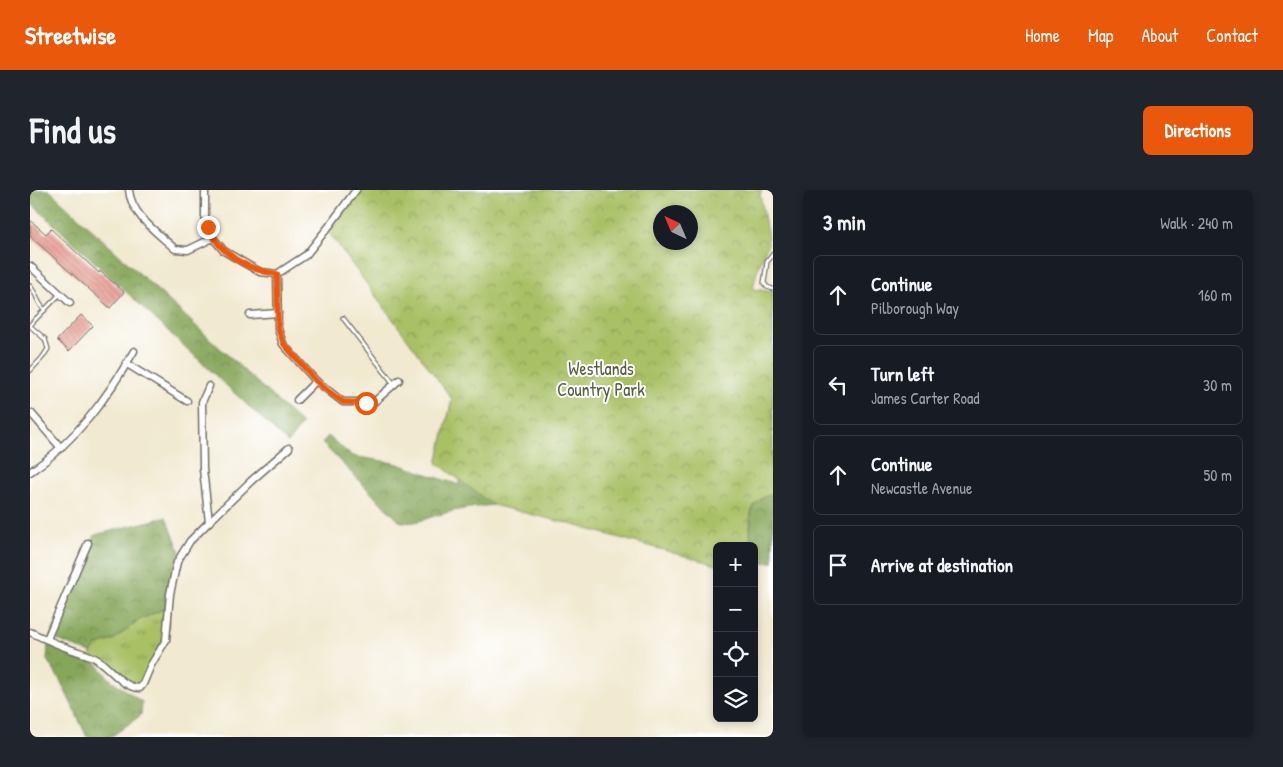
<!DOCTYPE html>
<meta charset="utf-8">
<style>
:root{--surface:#171b24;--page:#20242c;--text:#f1f3f6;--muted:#9ea1a6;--line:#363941;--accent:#ea580c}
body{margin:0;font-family:"Patrick Hand",sans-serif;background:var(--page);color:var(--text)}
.controls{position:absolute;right:15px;bottom:15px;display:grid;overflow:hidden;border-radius:8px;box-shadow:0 2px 8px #0003}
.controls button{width:45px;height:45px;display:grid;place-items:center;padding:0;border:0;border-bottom:1px solid var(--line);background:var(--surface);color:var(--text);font:25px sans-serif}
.compass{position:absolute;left:623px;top:15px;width:45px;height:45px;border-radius:50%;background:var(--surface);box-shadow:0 2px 8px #0003;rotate:316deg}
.stop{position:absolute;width:15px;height:15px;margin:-11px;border:4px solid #ea580c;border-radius:50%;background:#fff}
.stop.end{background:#ea580c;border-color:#fff;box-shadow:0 1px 5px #0008}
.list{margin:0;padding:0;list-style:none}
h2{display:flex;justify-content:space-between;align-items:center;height:65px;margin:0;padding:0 20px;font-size:21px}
h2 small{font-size:16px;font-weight:400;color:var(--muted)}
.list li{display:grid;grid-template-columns:32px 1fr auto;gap:15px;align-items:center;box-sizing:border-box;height:80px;margin:0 10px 10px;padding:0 10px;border:1px solid var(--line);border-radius:8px}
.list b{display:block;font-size:19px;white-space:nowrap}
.list p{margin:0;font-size:16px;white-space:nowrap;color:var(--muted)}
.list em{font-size:16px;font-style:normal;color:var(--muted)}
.icon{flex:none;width:28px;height:28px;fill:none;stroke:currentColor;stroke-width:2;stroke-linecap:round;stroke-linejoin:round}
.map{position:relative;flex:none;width:743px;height:547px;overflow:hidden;border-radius:8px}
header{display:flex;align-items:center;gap:30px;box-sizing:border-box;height:70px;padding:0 25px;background:var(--accent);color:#fff}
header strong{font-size:24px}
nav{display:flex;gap:28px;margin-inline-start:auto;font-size:18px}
.intro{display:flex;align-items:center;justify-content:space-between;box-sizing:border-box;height:120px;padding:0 30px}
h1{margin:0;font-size:35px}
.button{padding:12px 22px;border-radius:8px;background:var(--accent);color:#fff;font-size:18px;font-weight:700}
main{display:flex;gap:30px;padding:0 30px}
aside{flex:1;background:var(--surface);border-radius:8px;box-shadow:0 2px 8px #0003}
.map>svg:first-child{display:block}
.grass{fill:url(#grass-tufts);stroke:#6a7648}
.forest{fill:url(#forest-crowns);stroke:#586842}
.park{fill:url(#park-crowns);stroke:#6a7648;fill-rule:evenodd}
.building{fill:url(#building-back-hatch)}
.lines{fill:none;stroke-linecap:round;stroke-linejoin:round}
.lane-casing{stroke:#706e65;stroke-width:5.5}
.street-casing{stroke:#706e65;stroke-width:9}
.lane{stroke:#fff;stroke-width:3}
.street{stroke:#fff;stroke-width:6}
.route{stroke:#ea580c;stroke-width:6}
.labels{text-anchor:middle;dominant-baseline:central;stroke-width:4;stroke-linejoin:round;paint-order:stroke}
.park-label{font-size:18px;fill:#575f3f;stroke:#fff}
</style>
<header>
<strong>Streetwise</strong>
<nav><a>Home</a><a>Map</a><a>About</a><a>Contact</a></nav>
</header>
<div class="intro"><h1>Find us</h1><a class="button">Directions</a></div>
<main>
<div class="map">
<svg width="743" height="547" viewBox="0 0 743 547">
<defs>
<pattern id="grass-tufts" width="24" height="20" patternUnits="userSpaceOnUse" patternTransform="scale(1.25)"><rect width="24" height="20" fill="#a9c065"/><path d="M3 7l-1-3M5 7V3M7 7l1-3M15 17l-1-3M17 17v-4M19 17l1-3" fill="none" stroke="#8a9c53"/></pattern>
<pattern id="forest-crowns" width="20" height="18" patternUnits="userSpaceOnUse" patternTransform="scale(1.25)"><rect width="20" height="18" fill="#86a65a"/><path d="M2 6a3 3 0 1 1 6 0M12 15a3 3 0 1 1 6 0" fill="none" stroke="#6e874b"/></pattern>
<pattern id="park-crowns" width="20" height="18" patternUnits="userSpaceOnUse" patternTransform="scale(1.25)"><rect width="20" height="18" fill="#a9c065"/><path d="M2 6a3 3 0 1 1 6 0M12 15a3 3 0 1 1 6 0" fill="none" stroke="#8a9c53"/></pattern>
<pattern id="building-back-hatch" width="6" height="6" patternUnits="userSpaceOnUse" patternTransform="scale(1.25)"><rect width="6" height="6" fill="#e59084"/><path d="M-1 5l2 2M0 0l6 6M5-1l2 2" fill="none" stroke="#ba766c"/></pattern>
</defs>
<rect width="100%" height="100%" fill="#fff"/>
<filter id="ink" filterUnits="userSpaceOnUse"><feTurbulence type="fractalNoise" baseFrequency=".02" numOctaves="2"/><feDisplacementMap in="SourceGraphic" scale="10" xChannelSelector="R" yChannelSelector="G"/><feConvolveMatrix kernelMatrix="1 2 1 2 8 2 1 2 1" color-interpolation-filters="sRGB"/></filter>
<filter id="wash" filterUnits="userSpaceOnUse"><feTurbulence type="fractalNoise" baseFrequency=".0096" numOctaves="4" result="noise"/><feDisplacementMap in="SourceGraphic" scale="20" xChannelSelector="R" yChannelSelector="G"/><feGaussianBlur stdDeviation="1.12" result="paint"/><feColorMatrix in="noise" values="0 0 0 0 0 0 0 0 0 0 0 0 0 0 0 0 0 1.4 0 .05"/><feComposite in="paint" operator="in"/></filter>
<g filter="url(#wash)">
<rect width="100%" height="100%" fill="#f1e9d0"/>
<polygon class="grass" points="138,417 138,440 113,494 103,498 60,465 67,455 83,450 109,430"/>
<g class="forest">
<polygon points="0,0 19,0 272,234 258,253 0,12"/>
<path d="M298 246 322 266 365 273 429 295V288L463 315C446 317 428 319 412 324 397 327 384 336 369 331L292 253Z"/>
<path d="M743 304V372L724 373V356H720C721 333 714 310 743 304Z"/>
<polygon points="136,327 150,361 138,397 135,418 109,430 83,450 67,455 61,463 20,447 65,345"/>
<polygon points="18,454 65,472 80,489 112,512 111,525 81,547 57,547 30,490 17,470"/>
</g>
<path class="park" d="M330 0H732L730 4 737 42 738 54 727 81 723 99 743 102V304C714 311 721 332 720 356H687V375L540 334 463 315 407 273 422 209 299 43ZM631 22H661V52H631Z"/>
<g id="blocks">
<g class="building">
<polygon points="0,30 16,44 21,39 69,83 70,81 94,102 80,118 0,46"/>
<polygon points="51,125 63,136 39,161 27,150"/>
</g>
</g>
</g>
<g filter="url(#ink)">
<use href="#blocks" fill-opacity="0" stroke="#706e65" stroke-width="1"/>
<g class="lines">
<g class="lane-casing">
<g id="lane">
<polyline points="743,64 737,72 734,93 737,97 743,99"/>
<path d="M0 96C7 104 7 113 15 120"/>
<polyline points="313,128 364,194"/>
<polyline points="0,135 30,104"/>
<polyline points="0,136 15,149 18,159 12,168 0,181"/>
</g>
</g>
<g class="street-casing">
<g id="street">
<path d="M99 0C101 25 128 43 145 59L158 60 183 48"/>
<polyline points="175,0 175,26 178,37 183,48 194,61 230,82 247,84 276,65 300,35 326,0"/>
<polyline points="0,76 40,113"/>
<polyline points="247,84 248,139 253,154 286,191 313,212 344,212 369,190"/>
<polyline points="220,125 248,123"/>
<polyline points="97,174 157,211"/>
<polyline points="267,210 286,191"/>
<polyline points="1,223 31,258"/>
<path d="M0 282C46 251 77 208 104 161"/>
<polyline points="179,332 221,291 259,258"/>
<path d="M0 442C13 448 26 454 40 459 50 463 59 464 68 470 81 479 93 498 110 498L113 494 121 475 136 450 140 404 147 372 160 351 179 332 173 279 172 212 179 196"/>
<polyline points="17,449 58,353"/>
</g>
</g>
<use href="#lane" class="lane"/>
<use href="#street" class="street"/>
</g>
</g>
<g class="lines" filter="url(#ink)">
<path class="route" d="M178 37C190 65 218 80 247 84L248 139 254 154 286 191 299 202 313 212 336 213"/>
</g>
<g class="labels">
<g class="park-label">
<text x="571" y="178">Westlands<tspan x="571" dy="21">Country Park</tspan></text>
</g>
</g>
</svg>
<div class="controls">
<button>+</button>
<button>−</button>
<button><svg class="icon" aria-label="locate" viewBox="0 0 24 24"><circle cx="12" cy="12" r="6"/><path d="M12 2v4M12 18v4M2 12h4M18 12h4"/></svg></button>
<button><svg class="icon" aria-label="layers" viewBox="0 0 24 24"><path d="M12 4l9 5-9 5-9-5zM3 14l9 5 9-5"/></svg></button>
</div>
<svg class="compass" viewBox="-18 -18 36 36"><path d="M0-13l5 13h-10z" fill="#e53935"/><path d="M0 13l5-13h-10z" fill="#9ea1a6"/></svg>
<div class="stop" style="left:336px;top:213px"></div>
<div class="stop end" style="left:178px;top:37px"></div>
</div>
<aside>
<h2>3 min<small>Walk · 240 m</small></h2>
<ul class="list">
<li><svg class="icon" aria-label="ahead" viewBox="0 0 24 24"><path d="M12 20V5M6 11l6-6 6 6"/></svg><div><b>Continue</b><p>Pilborough Way</p></div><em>160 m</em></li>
<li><svg class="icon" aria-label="left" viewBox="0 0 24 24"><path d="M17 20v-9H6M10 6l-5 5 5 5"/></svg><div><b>Turn left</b><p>James Carter Road</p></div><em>30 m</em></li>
<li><svg class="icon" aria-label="ahead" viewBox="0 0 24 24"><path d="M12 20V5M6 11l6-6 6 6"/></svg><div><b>Continue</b><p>Newcastle Avenue</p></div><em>50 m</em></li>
<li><svg class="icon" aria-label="arrive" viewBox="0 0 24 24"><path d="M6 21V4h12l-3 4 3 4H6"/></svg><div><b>Arrive at destination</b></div></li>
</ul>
</aside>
</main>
